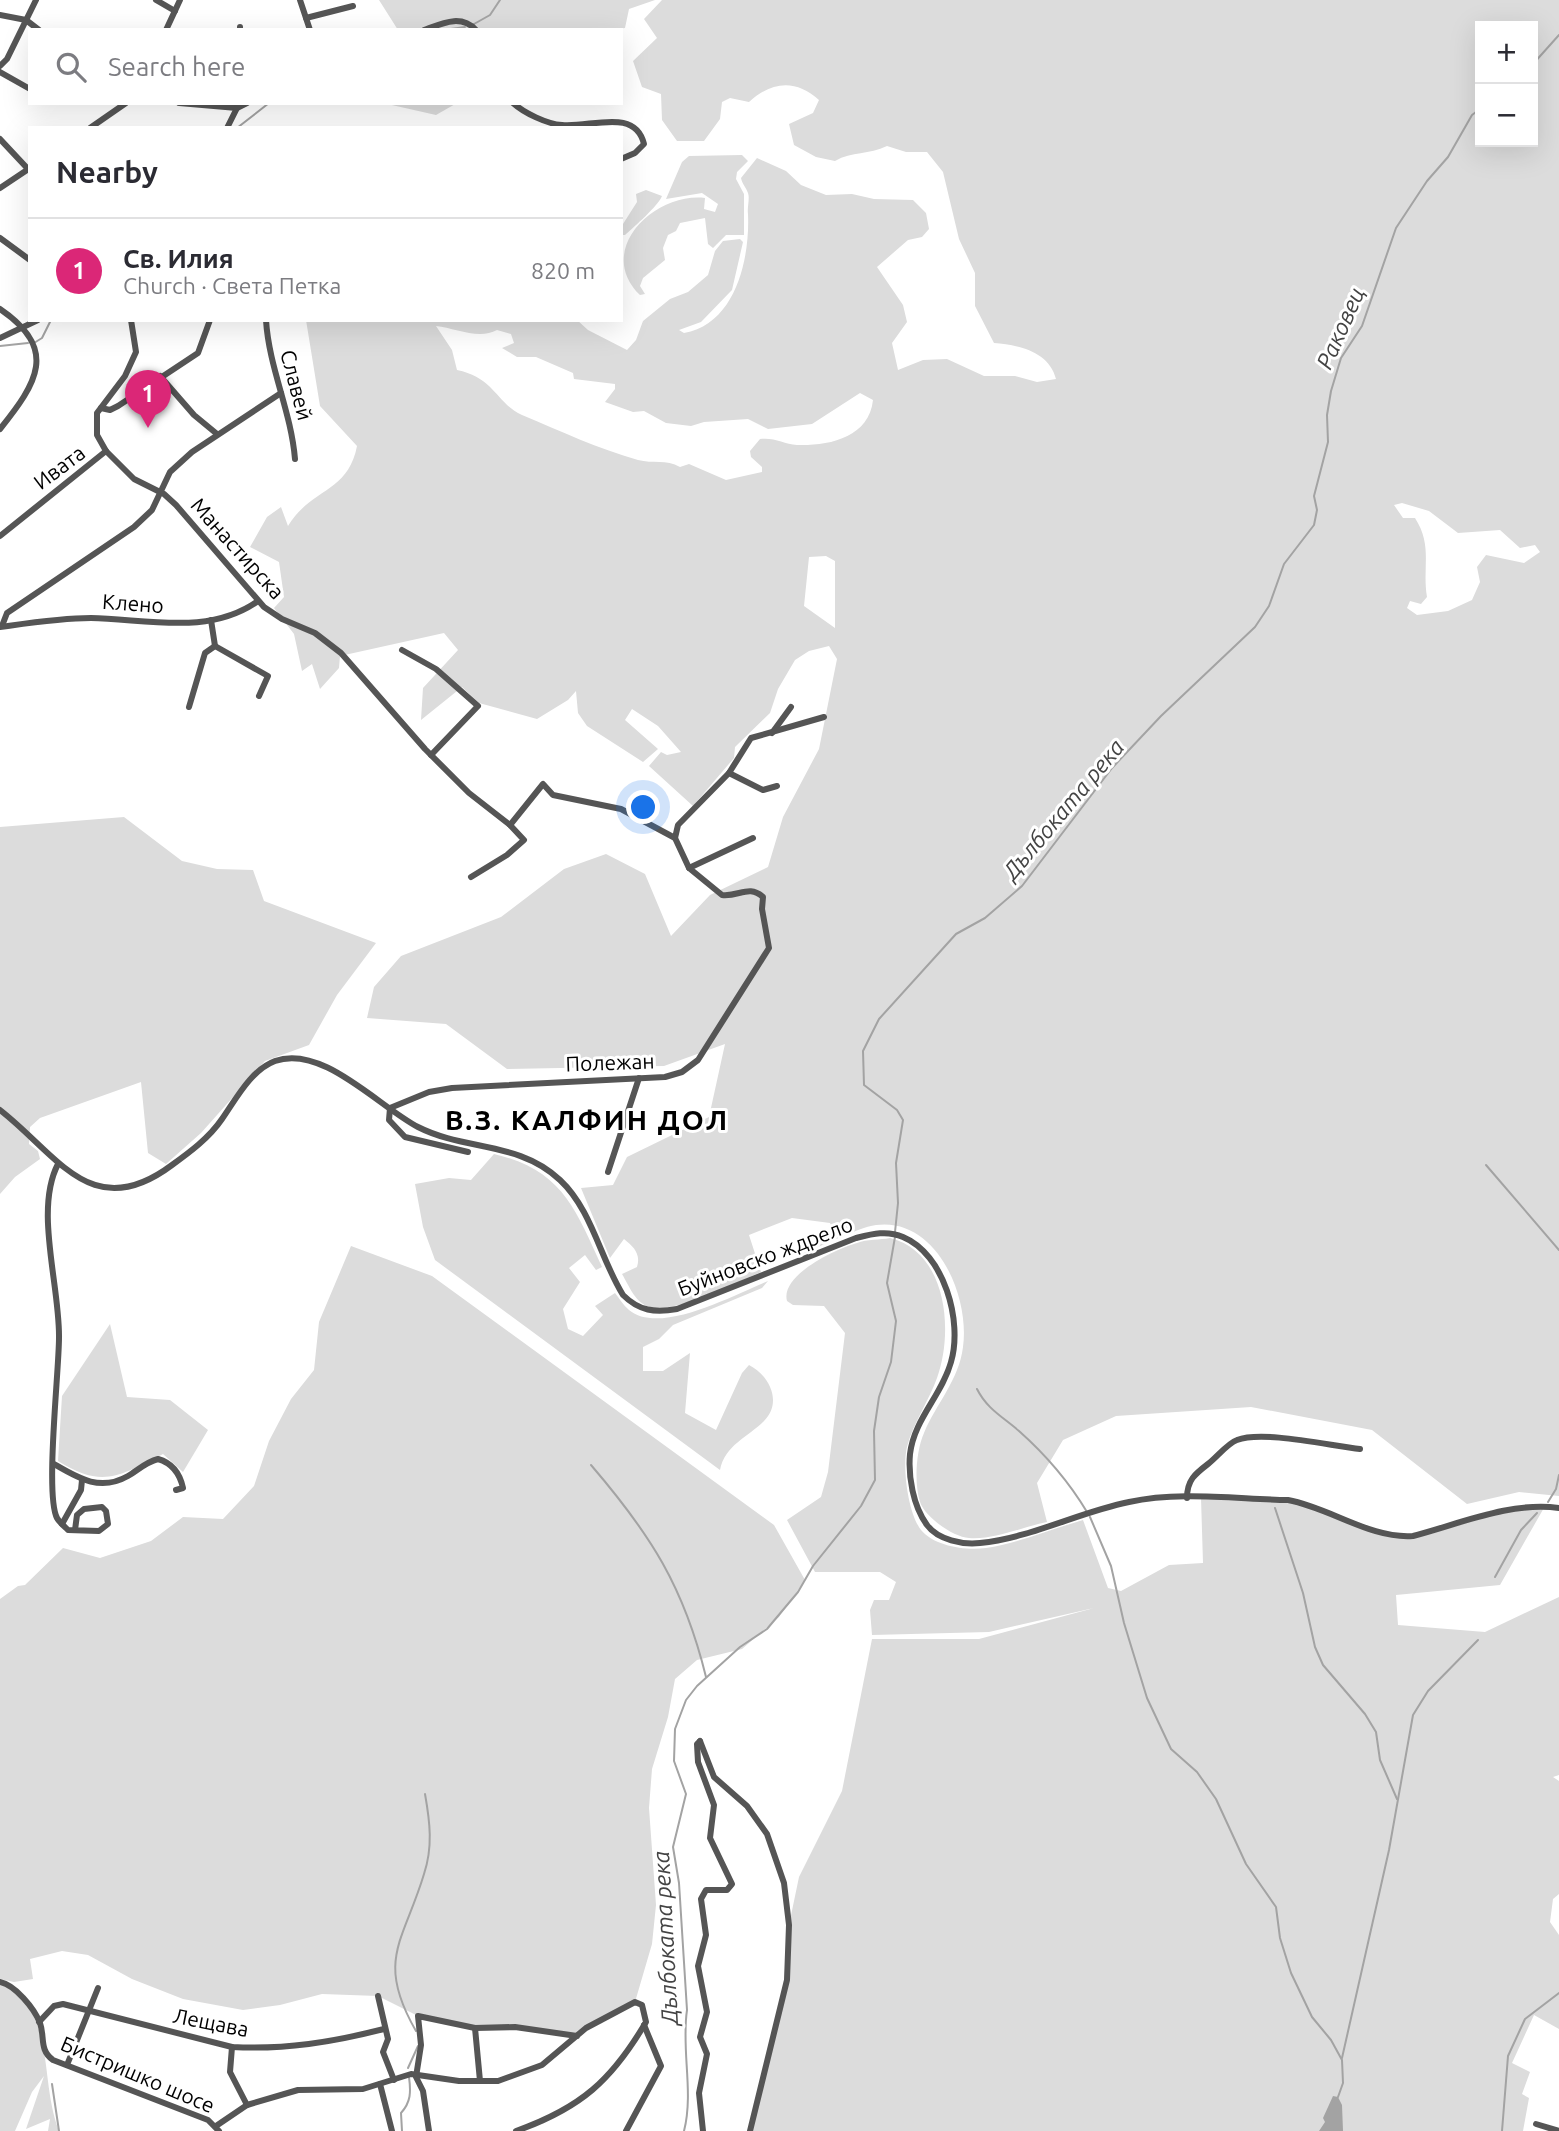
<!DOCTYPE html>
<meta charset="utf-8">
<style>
:root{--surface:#fff;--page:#f7f7f7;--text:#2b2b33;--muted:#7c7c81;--line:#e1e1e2;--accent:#db2777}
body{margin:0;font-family:Ubuntu,sans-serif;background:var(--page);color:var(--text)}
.controls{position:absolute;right:21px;top:21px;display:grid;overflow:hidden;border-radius:0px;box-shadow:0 7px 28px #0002}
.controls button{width:63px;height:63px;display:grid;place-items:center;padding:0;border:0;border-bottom:2px solid var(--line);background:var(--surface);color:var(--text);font:35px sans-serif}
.you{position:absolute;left:644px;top:808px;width:24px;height:24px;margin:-18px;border:5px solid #fff;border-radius:50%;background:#1a73e8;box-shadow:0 0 0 10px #1a73e833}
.badge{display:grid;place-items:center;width:46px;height:46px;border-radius:50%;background:var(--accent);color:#fff;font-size:23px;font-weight:700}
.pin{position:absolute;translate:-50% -58px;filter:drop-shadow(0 2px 4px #0008)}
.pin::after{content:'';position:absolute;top:37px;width:24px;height:21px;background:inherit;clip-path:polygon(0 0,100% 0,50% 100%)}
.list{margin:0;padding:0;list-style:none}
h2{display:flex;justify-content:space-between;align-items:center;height:91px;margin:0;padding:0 28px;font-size:30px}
h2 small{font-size:23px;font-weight:400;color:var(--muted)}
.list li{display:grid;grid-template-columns:46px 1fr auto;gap:21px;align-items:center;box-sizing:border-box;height:105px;padding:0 28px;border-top:2px solid var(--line)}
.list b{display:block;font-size:26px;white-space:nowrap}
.list p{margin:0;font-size:23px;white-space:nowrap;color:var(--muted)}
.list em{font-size:23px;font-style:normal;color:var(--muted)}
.icon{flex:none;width:38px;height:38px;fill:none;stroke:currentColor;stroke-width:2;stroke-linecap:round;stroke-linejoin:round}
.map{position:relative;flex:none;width:1559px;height:2131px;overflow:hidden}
.search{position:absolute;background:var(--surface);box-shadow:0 7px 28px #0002;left:28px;top:28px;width:595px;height:77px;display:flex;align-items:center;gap:18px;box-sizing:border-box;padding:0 24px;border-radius:0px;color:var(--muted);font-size:26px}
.panel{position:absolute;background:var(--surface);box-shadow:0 7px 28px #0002;left:28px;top:126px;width:595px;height:196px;border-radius:0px}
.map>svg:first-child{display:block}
.green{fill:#dcdcdc;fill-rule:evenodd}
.water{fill:#a3a3a3}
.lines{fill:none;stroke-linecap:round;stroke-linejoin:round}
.stream{stroke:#a3a3a3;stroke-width:2}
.minor{stroke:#555;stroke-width:6}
.labels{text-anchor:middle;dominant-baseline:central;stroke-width:6;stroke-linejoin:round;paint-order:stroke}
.street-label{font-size:21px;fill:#000;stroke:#fff}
.water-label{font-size:23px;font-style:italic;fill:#444;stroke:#fff}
.district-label{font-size:28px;font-weight:bold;letter-spacing:2px;fill:#000;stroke:#fff}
</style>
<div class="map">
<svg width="1559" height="2131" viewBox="0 0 1559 2131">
<rect width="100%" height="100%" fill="#fff"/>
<g class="green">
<polygon points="379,0 655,0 629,9 625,28 608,30 398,30"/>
<path d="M662 0H1559V1496L1519 1492 1467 1504 1372 1430 1251 1407 1116 1416 1063 1440 1037 1483 1047 1522C1022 1527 995 1540 969 1538 953 1537 925 1517 920 1502 914 1483 916 1451 924 1433 936 1404 959 1380 963 1347 970 1297 937 1217 876 1225 856 1228 818 1248 797 1256L799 1250 835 1234 830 1223 792 1218 749 1235 761 1272C736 1282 676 1314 650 1307 636 1304 629 1286 622 1274L637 1267C641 1254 634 1247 624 1239L610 1258 581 1188 613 1185 627 1157 709 1117 725 1044 664 1066 507 1069 446 1024 367 1018 374 987 401 956 501 917 564 869 606 854 645 874 671 936 710 895 768 867 783 817 819 749 837 659 829 646 809 651 795 660 778 689 770 713 735 747 734 758 693 806 649 766 661 752 667 755 681 752 658 726 632 709 625 720 658 749 643 762 587 726 578 713 576 691 568 700 537 719 479 703 462 687 421 720 423 688 458 650 444 633 340 656 339 668 320 689 312 664 302 671 294 634 274 608 284 597 279 562 250 547 267 517 281 507 288 526C311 488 348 493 357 446L320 406 306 320H577L588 330 627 350 636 340 643 321 670 299 688 292 708 275 715 251 723 241 740 239 743 242 732 290 701 322 679 330 684 333C736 324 750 258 748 214 747 208 750 198 748 193 746 187 742 184 741 178L757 158 786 171 801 185 826 195 852 194 874 199 913 200 926 213 929 229 922 237 908 240 877 267 903 305 907 322 892 343 898 370 923 360 947 359 984 376H1015L1037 382 1056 379C1049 351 1018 345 994 343L975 306V273L959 239 943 172 927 152H906L887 146C869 155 852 151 835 161L816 157 794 145 789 124 813 113 819 100C796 79 772 81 749 102L730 98 722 102 720 119 704 141H677L662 120 661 94 642 87 633 61 657 38 644 19ZM1480 26H1533V142H1480ZM436 326C455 328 479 340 497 330L511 334 514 343 502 348 517 357H536L573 373 574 379 615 384V389L605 402 633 412 644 411 666 423 691 426 704 422 748 419 768 429 812 424 860 393 873 400C869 438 828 446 797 445 784 444 774 437 760 439L750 451 751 457 762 467V472L726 480 689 464 680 467C666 459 653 464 638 460 599 449 560 431 522 415 496 403 495 378 457 370L452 350ZM1402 503 1429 511 1458 533 1500 530 1520 548 1535 545 1540 552 1524 563 1486 555 1477 567 1480 582 1472 600 1448 611 1417 615 1407 608 1410 601 1421 604 1427 597C1422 567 1433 546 1415 518H1403L1394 505ZM826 556 835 561V628L804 606 809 557Z"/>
<polygon points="383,103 457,103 436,115"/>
<path d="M742 155 748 161 737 172 736 179 744 194V235H726L713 248 708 244 705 218 680 223 676 231 668 235 663 248 665 260 643 278 640 286 645 294 640 295C594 250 655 192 705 198L704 209 715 212 718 204 702 193 666 199 682 162 689 156Z"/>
<path d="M646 190 662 196C658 206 635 226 625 235H621L623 224 637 202 636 194Z"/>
<polygon points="124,817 182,861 217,869 253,870 264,901 376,943 337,995 309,1045 265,1061 201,1133 166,1164 148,1153 141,1082 40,1118 30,1127 29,1144 38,1151 40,1159 15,1177 0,1194 0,827"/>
<path d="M494 1154C562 1170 575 1208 602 1267L596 1270 585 1255 569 1268 580 1282 563 1309 568 1329 583 1336 603 1315 595 1306 615 1293C619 1298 623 1305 629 1310 660 1336 735 1294 768 1281L762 1288 673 1325 659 1339 643 1347V1371H663L690 1353 685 1413 716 1430 742 1373 749 1365C769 1375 783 1402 764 1421 748 1437 725 1445 720 1470L435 1260 423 1227 415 1184 449 1178 471 1180Z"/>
<path d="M890 1238C947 1252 954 1331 937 1378 929 1401 913 1423 907 1447 902 1467 908 1513 921 1530 934 1546 966 1551 986 1548 1018 1543 1052 1529 1083 1520L1108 1588 1121 1591 1169 1565 1203 1563 1201 1498 1288 1500 1397 1537 1516 1509 1545 1506 1500 1585 1396 1595 1398 1625 1485 1632 1559 1597V1775L1553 1777 1559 1781V1894L1553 1899 1550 1922 1559 1935V2029L1534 2015 1512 2063 1530 2072 1522 2094 1529 2098 1523 2131H750L781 2013 789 1925 799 1877 842 1791 872 1639H979L1094 1608 989 1632 872 1635 870 1610 874 1600H889L896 1582 880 1572H815L787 1520 821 1497 828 1472 845 1333 824 1306 793 1305 787 1301C780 1275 836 1249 857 1243 867 1239 880 1240 890 1238Z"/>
<polygon points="351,1246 432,1276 774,1525 805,1580 779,1617 742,1649 697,1660 675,1679 668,1717 652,1769 649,1808 656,1905 652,1944 635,2002 577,2036 558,2031 475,2028 418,2016 378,1996 322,1994 280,2005 243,2010 183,1999 132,1979 88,1955 62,1951 30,1959 33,1979 14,1982 0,1979 0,1599 18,1586 25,1585 63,1548 100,1558 151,1541 183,1517 223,1519 254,1486 269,1441 291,1399 314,1370 319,1322"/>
<path d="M110 1324 127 1397 170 1400 208 1430 183 1472 163 1454C119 1476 103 1489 58 1461L62 1396Z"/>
<path d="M0 1982C58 2014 38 2076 59 2131H48L50 2119 26 2129 44 2076 32 2092 15 2131H0Z"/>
</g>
<polygon class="water" points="1333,2096 1338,2097 1342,2105 1343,2131 1319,2131 1325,2122 1323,2118"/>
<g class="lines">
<g class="stream">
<polyline points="474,24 490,15 500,0"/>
<polyline points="444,30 465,27"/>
<polyline points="1533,64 1559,35"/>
<polyline points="237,128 269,103"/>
<polyline points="34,343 42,338 51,320"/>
<polyline points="0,346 28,343"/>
<polyline points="1486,1165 1559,1250"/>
<polyline points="895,1232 898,1203 896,1163 903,1120 897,1110 864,1085 863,1051 879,1019 956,934 985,918 1022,886 1112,768 1161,716 1255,627 1269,606 1284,564 1314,525 1317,510 1314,496 1328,442 1327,415 1331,391 1341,358 1362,326 1396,228 1427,181 1448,157 1472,115 1480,109"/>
<path d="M977 1389C987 1409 1003 1417 1019 1431 1046 1455 1069 1482 1087 1512"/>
<path d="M591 1465C651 1535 684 1587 706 1677"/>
<polyline points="1548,1502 1556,1489 1559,1475"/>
<polyline points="1275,1508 1303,1593 1315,1647 1323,1665 1365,1714 1376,1732 1380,1760 1397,1799"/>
<polyline points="1090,1517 1111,1566 1124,1623 1147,1698 1171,1749 1197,1772 1216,1799 1246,1864 1276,1907 1280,1938 1291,1973 1312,2017 1331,2040 1342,2060 1343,2083 1338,2097"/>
<polyline points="1495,1577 1521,1530 1537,1513"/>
<path d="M416 2031C375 1960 404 1941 424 1874 433 1847 430 1822 425 1794"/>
<polyline points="1342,2058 1389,1850 1413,1715 1428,1691 1478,1640"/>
<polyline points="408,2068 418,2046"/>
<polyline points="52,2084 59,2131"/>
<path d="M402 2131 401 2113C411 2102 411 2092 409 2077"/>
<path d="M684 2131C694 2092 681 2049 687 2010L679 1883 673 1847 686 1794 674 1761 675 1729 686 1700 697 1686 740 1647 767 1629 798 1592 813 1566 861 1506 875 1480 874 1431 879 1397 891 1362 896 1321 887 1283 895 1237"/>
<polyline points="1502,2131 1508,2056 1525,2019 1559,1993"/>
</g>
<g class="minor">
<polyline points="156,0 175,11"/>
<polyline points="300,0 310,30"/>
<polyline points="0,15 26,20 39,30"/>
<polyline points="306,18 353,6"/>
<polyline points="240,27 240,30"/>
<polyline points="166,30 180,0"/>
<path d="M424 30C443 23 461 14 476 30"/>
<polyline points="0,66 7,59 36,0"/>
<polyline points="0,72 30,89"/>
<polyline points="179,103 237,108"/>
<path d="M513 103C524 113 547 124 562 125 590 128 635 107 644 144L635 153 621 159"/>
<polyline points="90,128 126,103"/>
<polyline points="227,128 237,108 247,103"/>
<polyline points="0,139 28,169"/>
<polyline points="0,188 30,168"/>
<polyline points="0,238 30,260"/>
<path d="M0 309C59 349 37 383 0 429"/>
<polyline points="131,320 136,352 125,376 97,413 97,435 106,451 134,479 164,494 176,505 264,607 282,619 315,633 341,653 425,749 469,793 510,825 524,840 507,855 471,877"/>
<path d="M266 320C269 368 291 411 295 459"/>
<polyline points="0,338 38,320"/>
<polyline points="160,376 194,415 217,434"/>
<polyline points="101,408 110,410 118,406 198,353 210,320"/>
<polyline points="0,536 106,451"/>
<polyline points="211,620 215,646"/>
<polyline points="2,626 7,613 134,527 152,510 170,472 192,452 281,393"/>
<path d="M0 627C29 623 61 618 91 618 147 619 209 636 258 601"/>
<polyline points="215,646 268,676 259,696"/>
<polyline points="402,650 436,669 478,706 431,755"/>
<polyline points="189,707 205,653 215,646"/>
<polyline points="772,733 791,707"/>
<polyline points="729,773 763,790 777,786"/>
<polyline points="675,838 678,825 729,773 751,738 824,717"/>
<polyline points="689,868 753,838"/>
<path d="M390 1108 429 1092 452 1088 665 1077 682 1072 698 1060 769 948 762 909 763 897C749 884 739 897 722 895L689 868 675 838 621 809 553 795 543 784 510 825"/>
<polyline points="390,1108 389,1120 405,1137 468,1152"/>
<path d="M0 1110C58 1155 92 1225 172 1165 190 1152 209 1138 222 1119 236 1099 251 1070 275 1061 322 1044 378 1106 418 1127 465 1151 519 1141 560 1180 592 1210 600 1258 623 1295 639 1311 655 1313 677 1309L856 1238C872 1234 887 1230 903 1237 944 1254 963 1321 951 1362 942 1395 914 1419 910 1454 908 1476 913 1506 927 1525 938 1540 963 1545 980 1543 1031 1538 1079 1512 1129 1502 1179 1491 1236 1499 1288 1500 1331 1508 1370 1539 1413 1536 1459 1524 1512 1501 1559 1508"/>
<path d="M58 1164C34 1210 60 1286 59 1338 59 1371 45 1495 57 1518 59 1522 65 1527 68 1530L99 1531 108 1524 106 1511 102 1507 84 1509 77 1515 75 1530"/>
<polyline points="608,1172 639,1078"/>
<path d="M54 1464C78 1478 100 1492 128 1476 138 1470 146 1462 158 1459 172 1463 180 1474 183 1488L176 1490"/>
<path d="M1187 1498C1187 1480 1195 1474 1208 1464 1217 1457 1228 1443 1237 1440 1263 1430 1331 1446 1360 1449"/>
<polyline points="62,1524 81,1490 82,1480"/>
<polyline points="700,1741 697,1744 698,1762 714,1805 710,1838 732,1884 727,1890 706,1890 701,1899 706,1935 698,1966 707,2012 700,2037 707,2054 699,2093 703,2131"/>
<polyline points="700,1741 714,1777 747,1806 767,1834 784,1883 789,1925 787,1980 750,2131"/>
<path d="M0 1982C15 1985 34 2008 40 2023 45 2037 39 2050 53 2060L208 2120 219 2131"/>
<polyline points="378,1996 388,2039 383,2052 394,2080"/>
<path d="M39 2022 54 2006 63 2004 232 2047C285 2050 333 2042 384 2029"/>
<polyline points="475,2028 480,2081"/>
<polyline points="232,2047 230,2072 247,2105"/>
<polyline points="67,2065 98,1988"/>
<polyline points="380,2084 392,2131"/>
<polyline points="1536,2124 1559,2131"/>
<path d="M216 2126 247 2105 298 2090 363 2089 411 2074 459 2081H498L542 2065 586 2028 635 2002 642 2005 646 2022C612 2080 581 2108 516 2131"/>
<polyline points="429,2131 423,2091 416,2077 421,2045 418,2016 475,2028 515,2027 577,2036"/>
<polyline points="626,2131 661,2066 644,2025"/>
</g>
</g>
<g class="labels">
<g class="street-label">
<text transform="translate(297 385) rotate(75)">Славей</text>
<text transform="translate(59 467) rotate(-37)">Ивата</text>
<text transform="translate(238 548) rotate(48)">Манастирска</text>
<text transform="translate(133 603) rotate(4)">Клено</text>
<text transform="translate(610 1062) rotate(-2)">Полежан</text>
<text transform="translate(765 1256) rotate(-21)">Буйновско ждрело</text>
<text transform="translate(211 2022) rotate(11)">Лещава</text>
<text transform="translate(138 2074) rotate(23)">Бистришко шосе</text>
</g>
<g class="water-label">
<text transform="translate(1340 328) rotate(-66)">Раковец</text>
<text transform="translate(1063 809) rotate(-50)">Дълбоката река</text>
<text transform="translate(665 1938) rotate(-93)">Дълбоката река</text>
</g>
<g class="district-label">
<text x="587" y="1119">В.З. КАЛФИН ДОЛ</text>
</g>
</g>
</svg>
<div class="controls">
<button>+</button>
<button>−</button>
</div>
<div class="you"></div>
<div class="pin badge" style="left:148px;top:428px">1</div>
<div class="search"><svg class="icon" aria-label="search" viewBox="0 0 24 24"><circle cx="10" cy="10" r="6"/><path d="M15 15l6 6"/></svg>Search here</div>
<section class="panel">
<h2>Nearby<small></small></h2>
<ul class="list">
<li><span class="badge">1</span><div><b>Св. Илия</b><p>Church · Света Петка</p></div><em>820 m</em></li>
</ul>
</section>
</div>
